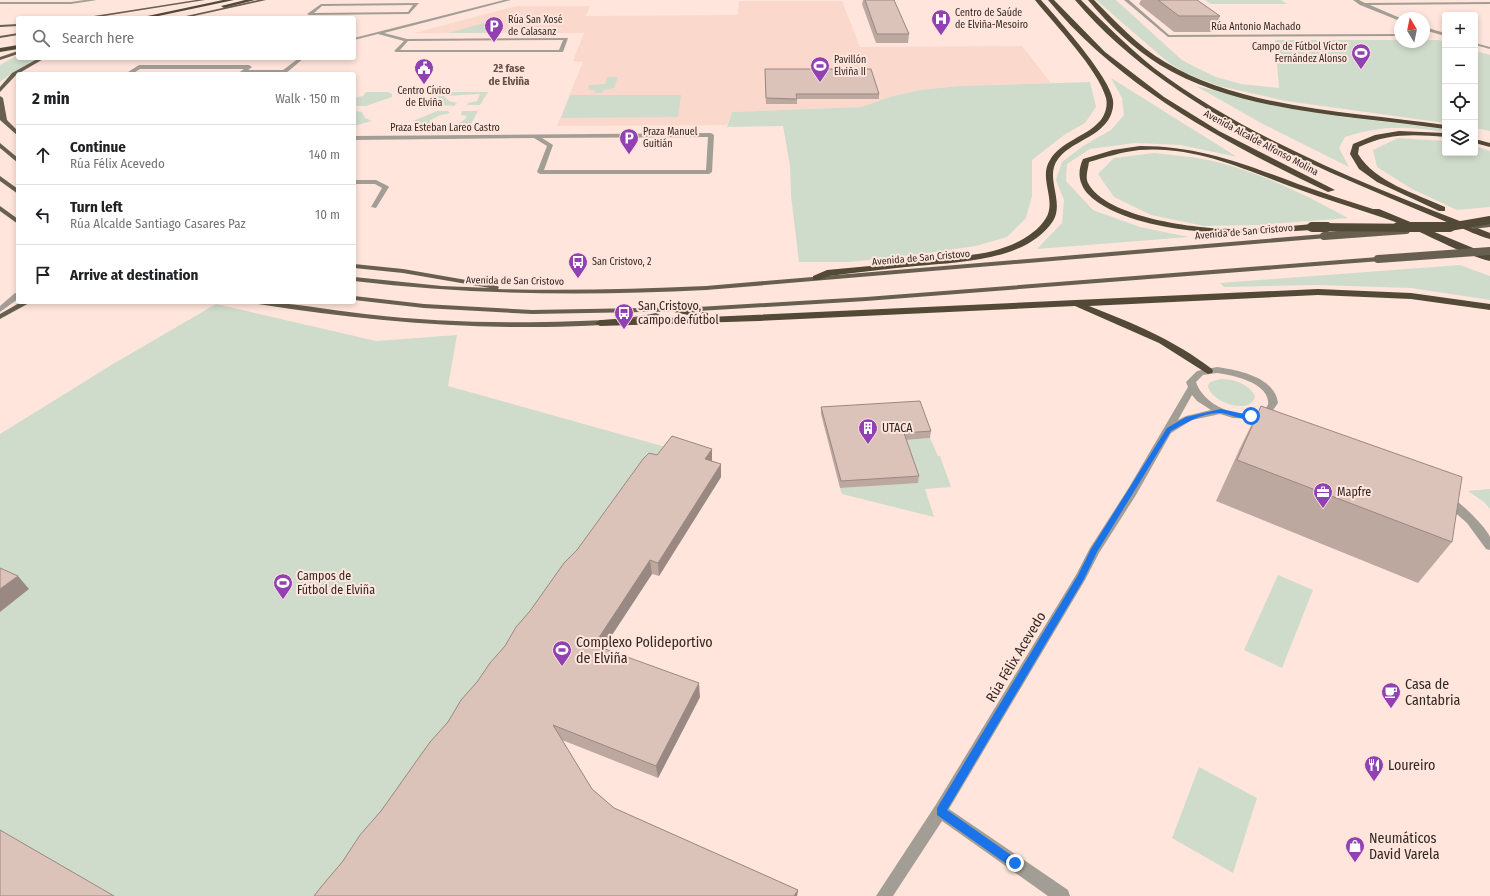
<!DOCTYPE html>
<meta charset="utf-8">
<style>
:root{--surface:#fff;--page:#f6f6f6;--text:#202124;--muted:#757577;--line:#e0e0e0}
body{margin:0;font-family:"Fira Sans Condensed",sans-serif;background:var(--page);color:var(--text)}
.controls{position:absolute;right:12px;top:12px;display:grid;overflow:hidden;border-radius:4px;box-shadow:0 2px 6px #0003}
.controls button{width:36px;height:36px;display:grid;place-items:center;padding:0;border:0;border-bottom:1px solid var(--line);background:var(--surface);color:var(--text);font:20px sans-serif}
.compass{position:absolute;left:1394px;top:12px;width:36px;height:36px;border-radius:50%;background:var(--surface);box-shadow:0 2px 6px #0003;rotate:350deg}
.stop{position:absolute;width:12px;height:12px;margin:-9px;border:3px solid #1a73e8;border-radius:50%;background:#fff}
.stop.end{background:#1a73e8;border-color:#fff;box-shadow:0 1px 4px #0008}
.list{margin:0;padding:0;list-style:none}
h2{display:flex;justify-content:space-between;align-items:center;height:52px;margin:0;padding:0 16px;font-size:17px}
h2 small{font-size:13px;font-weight:400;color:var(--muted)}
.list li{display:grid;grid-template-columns:26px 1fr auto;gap:12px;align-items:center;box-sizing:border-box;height:60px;padding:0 16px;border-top:1px solid var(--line)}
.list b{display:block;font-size:15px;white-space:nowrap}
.list p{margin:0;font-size:13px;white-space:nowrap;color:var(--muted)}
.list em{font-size:13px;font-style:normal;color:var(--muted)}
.icon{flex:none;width:22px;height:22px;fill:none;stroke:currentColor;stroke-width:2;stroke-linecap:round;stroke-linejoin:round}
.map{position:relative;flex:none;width:1490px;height:896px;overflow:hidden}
.search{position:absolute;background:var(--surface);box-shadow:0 2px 6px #0003;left:16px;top:16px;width:340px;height:44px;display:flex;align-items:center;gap:10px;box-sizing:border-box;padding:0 14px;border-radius:4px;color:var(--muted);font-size:15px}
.panel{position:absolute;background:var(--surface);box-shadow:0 2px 6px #0003;left:16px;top:72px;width:340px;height:232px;border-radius:4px}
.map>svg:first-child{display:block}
.built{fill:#fad8cb}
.green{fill:#d0dccb}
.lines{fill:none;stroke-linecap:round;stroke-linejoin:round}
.minor{fill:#a39e95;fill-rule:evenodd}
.major{fill:#675f4f;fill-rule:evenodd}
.highway{fill:#524936;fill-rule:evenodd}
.major-bridge-far1{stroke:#675f4f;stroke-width:6}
.major-bridge{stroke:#675f4f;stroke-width:8}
.highway-bridge-far1{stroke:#524936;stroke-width:8}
.highway-bridge{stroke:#524936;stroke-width:10}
.wall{fill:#bda8a0}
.shaded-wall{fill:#9a8882}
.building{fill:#dcc3ba;stroke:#9a8882}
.route{fill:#1a73e8}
.labels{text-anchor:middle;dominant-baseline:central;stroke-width:4;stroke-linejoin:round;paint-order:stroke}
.far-poi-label{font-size:10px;fill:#312724;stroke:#ffe5db;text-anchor:start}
.far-street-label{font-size:10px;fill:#312724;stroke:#ffe5db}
.far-neighbourhood-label{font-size:11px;font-weight:bold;fill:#665149;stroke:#ffe5db}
.poi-label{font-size:12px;fill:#312724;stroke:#ffe5db;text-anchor:start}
.near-poi-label{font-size:14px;fill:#312724;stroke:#ffe5db;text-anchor:start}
.near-street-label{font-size:14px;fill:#312724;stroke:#ffe5db}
</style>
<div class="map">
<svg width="1490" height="896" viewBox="0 0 1490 896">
<rect width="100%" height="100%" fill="#ffe5db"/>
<polygon class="built" points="739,1 842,1 860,47 1022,46 1051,83 958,86 920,90 893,96 861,107 732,112 727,125 557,126 583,62 573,61 584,33 414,33 517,6 590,6 586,16 736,15 738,15"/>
<g class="green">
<polygon points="1096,0 1116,0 1182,60 1197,68 1216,77 1241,84 1279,88 1275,40 1400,40 1400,42 1424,42 1424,40 1438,40 1445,42 1445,123 1286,101 1219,86 1185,73 1169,63"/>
<polygon points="1205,0 1281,0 1287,4 1211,4"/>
<polygon points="487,22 493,24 489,33 449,33"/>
<polygon points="1475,51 1490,55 1490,131 1475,128"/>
<polygon points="18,55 18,58 40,58 12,73 0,82 0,65"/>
<polygon points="607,77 618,77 614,88 603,90 602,93 594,93 595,91 588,89 589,85 605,84"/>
<polygon points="1111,78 1237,157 1181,145 1135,143 1090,149 1067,164 1066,181 1093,210 1140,227 1189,237 1037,249 1062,223 1064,200 1056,180 1062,162 1083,146 1111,130 1124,115 1122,98"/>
<polygon points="1090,82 1096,107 1085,123 1064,135 1032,160 1032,196 1026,218 1007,237 976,246 921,254 850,262 799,262 791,196 790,166 783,126 727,127 732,112 861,107 893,96 920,90 958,86"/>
<path d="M1196 86 1286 108 1344 117 1445 129V132C1406 126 1382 125 1345 137L1339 148 1349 167 1261 123Z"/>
<polygon points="366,92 388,92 392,94 392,97 366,106 354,106 354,98 363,96"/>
<polygon points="445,92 488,92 480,105 467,105 468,103 477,101 480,94 444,96 449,101 457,103 454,106 442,105 440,101 429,97"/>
<polygon points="570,95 681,95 678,117 561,118"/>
<polygon points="354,111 362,112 365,118 372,121 354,126"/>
<path d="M437 111H448L450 113 438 116 429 121C439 126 462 127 467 116L461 115 462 111H478L470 126 429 127 413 121Z"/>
<polygon points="1398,138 1445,141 1445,153 1475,153 1475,146 1490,151 1490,207 1457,210 1412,189 1377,167 1373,150"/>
<path d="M1154 153C1170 155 1187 156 1203 159 1254 169 1302 193 1348 218L1258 225 1204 226 1151 215 1114 197 1098 174 1114 158Z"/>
<polygon points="1460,265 1490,276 1490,300 1411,288 1317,285 1224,287 1220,283"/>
<polygon points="216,304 376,341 457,335 448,386 673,449 332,896 110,896 0,833 0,434 113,364"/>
<path d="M1220 379C1234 379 1248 383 1255 396 1252 416 1211 403 1208 386L1210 382Z"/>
<polygon points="930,438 938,456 940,456 951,487 925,489 934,517 842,494 840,488 918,482 906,440"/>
<polygon points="1490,489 1490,509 1484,502 1468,491"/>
<polygon points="1278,575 1313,590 1282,668 1244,650"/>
<polygon points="1199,767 1257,798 1233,873 1172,838"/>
</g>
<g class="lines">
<g class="minor">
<polygon points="85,0 97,0 71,4 0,4 0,2 71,2"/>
<path d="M504 0H511L384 33 407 39 568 38 563 52H396L394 51 404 41 378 34 354 40V38ZM563 40 559 50H400L408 41Z"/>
<polygon points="1124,0 1129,0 1169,35 1400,34 1400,36 1168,37"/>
<polygon points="1353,0 1359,0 1365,3 1490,2 1490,4 1370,5 1400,18 1400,21 1360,5"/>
<path d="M419 3 409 14 309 15 307 14 321 4ZM413 5 408 12 314 13 322 6Z"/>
<polygon points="1424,27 1445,33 1445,36 1424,30"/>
<polygon points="1475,43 1490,47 1490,49 1475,45"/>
<polygon points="299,58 304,58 285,74 237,74 244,69 140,69 132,74 125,74 139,65 249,65 252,67 248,70 283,70"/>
<path d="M711 133 714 135 712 172 709 174H540L537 172 547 146 534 138 354 140V136ZM708 137 706 170H544L553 145 542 138Z"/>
<polygon points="354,180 376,180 388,186 389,187 376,208 371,207 382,188 375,184 354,184"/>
<polygon points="15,293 18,293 18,299 0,312 0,306"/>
<path d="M1217 367C1238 370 1275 377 1278 403L1271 413 1262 417 1272 423 1267 426 1250 419 1233 418 1220 414 1192 420 1171 433 1136 495 1099 553 1085 580 949 809 1068 890 1070 896H1048L942 821 893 896H876L935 806 1076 575 1090 548 1128 489 1188 387 1186 382 1197 371ZM1217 373C1232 375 1266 382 1268 401 1269 405 1266 409 1262 410 1241 422 1203 405 1196 382L1203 375ZM1192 395 1197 401 1211 410 1186 416 1178 420Z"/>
<path d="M1447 495C1457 498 1487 528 1490 537 1490 541 1490 547 1490 550L1486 549 1467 523 1443 502 1442 499 1443 496Z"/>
</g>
<g class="major">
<polygon points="196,0 205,0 92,18 81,18"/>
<polygon points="258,0 266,0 185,18 177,18"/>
<polygon points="18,24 18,26 0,27 0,25"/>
<polygon points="18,33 18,35 0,38 0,36"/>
<polygon points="18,51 18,54 0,60 0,57"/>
<polygon points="39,58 45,58 16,75 0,92 0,87 12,73"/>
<polygon points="0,96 3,98 7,120 18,131 18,136 0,120"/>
<polygon points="0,143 18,158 18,163 0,148"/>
<polygon points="0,176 18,189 18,194 0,181"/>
<polygon points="0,206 18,219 18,224 0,211"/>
<path d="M1324 234 1328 236 1327 238 706 290C588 296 471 295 354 281V277L442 286 490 288 403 273 354 268V264L403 269 495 285 499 287 498 289C567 291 637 289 706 286Z"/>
<polygon points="1378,257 1381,257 1381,261 866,301 698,311 532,314 424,308 354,300 354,296 424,304 532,310 698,307 866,297"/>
<polygon points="21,302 31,302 0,319 0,314"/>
<path d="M254 302C291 302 328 310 365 314 425 321 485 323 544 322 582 321 619 321 656 313L660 315 659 317C621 326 583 326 545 327 448 328 353 319 258 304Z"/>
</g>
<g class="highway">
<polygon points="223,0 234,0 149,18 138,18"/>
<polygon points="245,0 255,0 224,8 221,6"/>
<path d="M1035 0H1041C1058 19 1110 77 1113 100 1114 108 1111 117 1106 123 1093 139 1070 143 1058 159 1044 177 1065 201 1053 221 1027 261 959 262 916 266 887 269 858 272 829 276L819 280H813V276L827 270C866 266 906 263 945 258 961 256 977 255 993 251 1012 246 1035 236 1046 218 1057 200 1038 178 1050 160 1061 141 1086 137 1100 121 1105 115 1108 106 1106 98 1098 69 1055 25 1035 0Z"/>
<path d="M1048 0H1054L1105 52 1164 97 1219 131 1335 190 1328 192C1226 143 1122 89 1048 0Z"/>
<path d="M1075 0H1081C1104 23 1128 47 1154 68 1251 141 1377 189 1490 233V239C1478 236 1467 230 1456 226 1435 217 1413 208 1392 199 1278 151 1157 96 1075 0Z"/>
<path d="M1088 0H1094C1116 22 1138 46 1165 62 1242 109 1356 112 1445 125V129C1355 116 1239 113 1160 65 1134 49 1108 24 1088 0Z"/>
<polygon points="18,45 18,49 0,52 0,48"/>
<path d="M1399 131 1445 133V137C1415 134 1387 133 1359 147L1358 154C1376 183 1415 193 1445 207V211H1439L1377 182 1359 169 1350 154 1353 144 1375 135Z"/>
<polygon points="1475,139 1490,143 1490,147 1475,143"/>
<path d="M1140 146C1200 146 1244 164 1298 184 1323 193 1348 201 1373 209H1379L1490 255V261C1465 255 1433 238 1409 227 1375 214 1340 204 1306 192 1252 173 1198 145 1139 150 1122 152 1106 157 1089 162 1088 169 1085 177 1088 183 1106 218 1198 229 1233 229 1259 230 1286 226 1312 224L1316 227 1312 230C1252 234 1196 237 1137 220 1119 214 1100 207 1087 193 1079 183 1077 172 1083 159L1113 150Z"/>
<path d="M1318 289 1411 293 1490 304V310L1411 299 1318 295 1089 306C1133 323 1174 340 1212 369L1213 371 1212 373 1208 374 1159 343 1075 306 759 321 600 326 595 323 600 320 698 317 674 312 672 310 674 308 677 307 708 313V317Z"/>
</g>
<polyline class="major-bridge-far1" points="1472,226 1490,224"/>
<g class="major-bridge">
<polyline points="1324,236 1406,230"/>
<polyline points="1378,259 1490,251"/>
</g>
<g class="highway-bridge-far1">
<polyline points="1312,227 1434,228"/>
<polyline points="1444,228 1490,220"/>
</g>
<g class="highway-bridge">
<polyline points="1312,227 1327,227"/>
<polyline points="1398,227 1450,227"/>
</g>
</g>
<g class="wall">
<polygon points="863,0 894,0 909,34 908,43 876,43 862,4"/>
<polygon points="1141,0 1197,0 1220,16 1214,32 1174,32 1139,4"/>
<polygon points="765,73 879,94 879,99 797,99 797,104 766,104"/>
<polygon points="1261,406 1452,542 1418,583 1216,501 1241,446"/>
<polygon points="821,407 931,431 930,438 906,440 919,476 918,483 840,488 821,414"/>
<polygon points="657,455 712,461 721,464 721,477 659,576 652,574 603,648 700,697 658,778 562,740 592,789 614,808 798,890 797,896 314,896 343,861 577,550"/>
</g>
<g class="shaded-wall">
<polygon points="712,449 712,462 705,459"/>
<polygon points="721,464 721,477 659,576 658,563"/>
<polygon points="650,560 652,574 597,658 594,645"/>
<polygon points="18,576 29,589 0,612 0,589"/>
<polygon points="699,683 700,697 658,778 656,766"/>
<polygon points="798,890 797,896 794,896"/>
</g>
<g class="building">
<polygon points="865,0 894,0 909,34 877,34"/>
<polygon points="1158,0 1197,0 1220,16 1179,16"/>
<polygon points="765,69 871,69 879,94 796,94 797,99 766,98"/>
<polygon points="920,401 931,431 904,433 919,476 841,481 821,407"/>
<polygon points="1261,406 1462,477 1452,542 1237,460"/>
<polygon points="672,436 712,449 705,459 721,464 658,563 650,560 594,645 699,683 656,766 553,725 592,789 614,808 798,890 794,896 314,896 321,887 343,861 360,835 381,811 430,742 448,722 461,700 477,682 490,663 505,646 516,627 530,611 564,563 577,550 643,459 649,453 657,455"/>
<polygon points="0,568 18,576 0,589"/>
<polygon points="0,830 114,896 0,896"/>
</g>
<path class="route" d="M1221 409 1254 416C1245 423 1231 414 1221 413 1203 412 1186 423 1171 431L1097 552 1084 579 947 810 1018 860 1020 863 1018 867 1015 868 1011 867 937 815V808L1078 575 1091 549 1167 428 1186 417Z"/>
<defs>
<g id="hospital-pin" transform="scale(1)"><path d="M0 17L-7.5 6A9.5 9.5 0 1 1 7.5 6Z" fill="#9141b1" stroke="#ffe5db"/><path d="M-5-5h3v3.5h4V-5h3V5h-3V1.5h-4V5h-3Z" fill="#fff"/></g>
<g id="parking-pin" transform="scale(1)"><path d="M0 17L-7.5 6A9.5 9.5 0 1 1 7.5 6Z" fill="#9141b1" stroke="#ffe5db"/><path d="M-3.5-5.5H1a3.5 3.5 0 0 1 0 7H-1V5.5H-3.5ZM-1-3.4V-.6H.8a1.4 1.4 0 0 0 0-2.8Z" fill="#fff"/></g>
<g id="stadium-pin" transform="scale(1)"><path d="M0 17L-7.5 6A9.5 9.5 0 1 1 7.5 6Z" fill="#9141b1" stroke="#ffe5db"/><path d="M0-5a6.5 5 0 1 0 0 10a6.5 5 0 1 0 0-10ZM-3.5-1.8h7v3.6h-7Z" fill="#fff"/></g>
<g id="civic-pin" transform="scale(1)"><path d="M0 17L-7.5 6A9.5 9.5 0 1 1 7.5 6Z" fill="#9141b1" stroke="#ffe5db"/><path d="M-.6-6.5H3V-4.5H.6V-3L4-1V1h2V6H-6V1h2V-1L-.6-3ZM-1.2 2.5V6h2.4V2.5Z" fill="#fff"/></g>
<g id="bus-pin" transform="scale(1)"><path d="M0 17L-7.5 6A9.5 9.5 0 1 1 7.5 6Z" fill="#9141b1" stroke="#ffe5db"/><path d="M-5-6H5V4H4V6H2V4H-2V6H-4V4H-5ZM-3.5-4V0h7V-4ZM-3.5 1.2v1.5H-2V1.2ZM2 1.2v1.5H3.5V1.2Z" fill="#fff"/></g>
<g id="building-pin" transform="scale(1)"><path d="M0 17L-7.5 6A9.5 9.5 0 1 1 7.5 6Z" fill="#9141b1" stroke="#ffe5db"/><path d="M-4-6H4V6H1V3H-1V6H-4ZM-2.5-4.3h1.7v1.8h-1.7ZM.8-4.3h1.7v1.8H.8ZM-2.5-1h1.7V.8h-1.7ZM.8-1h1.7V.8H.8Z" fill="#fff"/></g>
<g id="office-pin" transform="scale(1)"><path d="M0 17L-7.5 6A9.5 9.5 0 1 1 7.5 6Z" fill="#9141b1" stroke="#ffe5db"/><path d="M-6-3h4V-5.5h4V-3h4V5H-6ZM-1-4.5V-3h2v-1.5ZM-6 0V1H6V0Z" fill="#fff"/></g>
<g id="cafe-pin" transform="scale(1)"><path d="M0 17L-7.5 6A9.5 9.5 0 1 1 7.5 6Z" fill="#9141b1" stroke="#ffe5db"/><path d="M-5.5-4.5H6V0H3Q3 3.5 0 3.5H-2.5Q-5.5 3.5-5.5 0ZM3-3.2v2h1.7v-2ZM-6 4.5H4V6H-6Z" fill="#fff"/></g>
<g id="restaurant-pin" transform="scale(1)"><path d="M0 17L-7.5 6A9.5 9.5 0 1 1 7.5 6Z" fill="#9141b1" stroke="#ffe5db"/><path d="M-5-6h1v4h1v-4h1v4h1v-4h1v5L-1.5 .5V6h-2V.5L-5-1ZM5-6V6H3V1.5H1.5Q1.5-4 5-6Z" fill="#fff"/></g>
<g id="shop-pin" transform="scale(1)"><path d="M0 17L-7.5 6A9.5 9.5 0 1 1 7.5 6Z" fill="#9141b1" stroke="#ffe5db"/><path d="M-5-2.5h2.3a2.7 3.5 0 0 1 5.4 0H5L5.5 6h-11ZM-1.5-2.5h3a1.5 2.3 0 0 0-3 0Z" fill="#fff"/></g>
</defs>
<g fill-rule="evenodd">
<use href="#hospital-pin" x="941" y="19"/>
<use href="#parking-pin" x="494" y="26"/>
<use href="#stadium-pin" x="1361" y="53"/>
<use href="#stadium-pin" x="820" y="66"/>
<use href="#civic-pin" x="424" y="68"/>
<use href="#parking-pin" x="629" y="138"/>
<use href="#bus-pin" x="578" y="262"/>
<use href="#bus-pin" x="624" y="313"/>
<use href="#building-pin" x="868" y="428"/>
<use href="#office-pin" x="1323" y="492"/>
<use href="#stadium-pin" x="283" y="583"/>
<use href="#stadium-pin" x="562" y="650"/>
<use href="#cafe-pin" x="1391" y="692"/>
<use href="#restaurant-pin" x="1374" y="765"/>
<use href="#shop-pin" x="1355" y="846"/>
</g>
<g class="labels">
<g class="far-poi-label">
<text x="955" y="13">Centro de Saúde<tspan x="955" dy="12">de Elviña-Mesoiro</tspan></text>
<text x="508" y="20">Rúa San Xosé<tspan x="508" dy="12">de Calasanz</tspan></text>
<text x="1347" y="47" text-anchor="end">Campo de Fútbol Víctor<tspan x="1347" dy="12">Fernández Alonso</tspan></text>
<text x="834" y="60">Pavillón<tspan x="834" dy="12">Elviña II</tspan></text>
<text x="424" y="91" text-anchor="middle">Centro Cívico<tspan x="424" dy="12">de Elviña</tspan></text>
<text x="643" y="132">Praza Manuel<tspan x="643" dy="12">Guitián</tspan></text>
<text x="592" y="262">San Cristovo, 2</text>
</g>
<g class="far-street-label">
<text x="1256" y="27">Rúa Antonio Machado</text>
<text x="445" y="128">Praza Esteban Lareo Castro</text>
<text transform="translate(1261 143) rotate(28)">Avenida Alcalde Alfonso Molina</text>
<text transform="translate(1244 232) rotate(-5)">Avenida de San Cristovo</text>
<text transform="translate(921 258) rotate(-5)">Avenida de San Cristovo</text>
<text transform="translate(515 281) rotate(1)">Avenida de San Cristovo</text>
</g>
<g class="far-neighbourhood-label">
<text x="509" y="68">2ª fase<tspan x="509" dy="13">de Elviña</tspan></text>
</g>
<g class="poi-label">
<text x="638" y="306">San Cristovo,<tspan x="638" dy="14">campo de fútbol</tspan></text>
<text x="882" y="428">UTACA</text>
<text x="1337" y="492">Mapfre</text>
<text x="297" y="576">Campos de<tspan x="297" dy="14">Fútbol de Elviña</tspan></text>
</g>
<g class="near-poi-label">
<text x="576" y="642">Complexo Polideportivo<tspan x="576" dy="16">de Elviña</tspan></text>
<text x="1405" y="684">Casa de<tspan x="1405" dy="16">Cantabria</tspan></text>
<text x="1388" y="765">Loureiro</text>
<text x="1369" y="838">Neumáticos<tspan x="1369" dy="16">David Varela</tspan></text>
</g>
<g class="near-street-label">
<text transform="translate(1016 657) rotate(-59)">Rúa Félix Acevedo</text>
</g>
</g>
</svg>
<div class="controls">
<button>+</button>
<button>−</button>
<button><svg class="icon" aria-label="locate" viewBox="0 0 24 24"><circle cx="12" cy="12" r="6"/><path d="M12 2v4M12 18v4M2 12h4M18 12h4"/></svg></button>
<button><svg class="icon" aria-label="layers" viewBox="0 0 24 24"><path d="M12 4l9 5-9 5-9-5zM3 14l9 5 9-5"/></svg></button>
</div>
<svg class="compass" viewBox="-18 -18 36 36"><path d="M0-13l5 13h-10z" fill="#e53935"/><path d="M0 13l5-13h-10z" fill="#757577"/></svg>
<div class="stop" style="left:1251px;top:416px"></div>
<div class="stop end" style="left:1015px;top:863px"></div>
<div class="search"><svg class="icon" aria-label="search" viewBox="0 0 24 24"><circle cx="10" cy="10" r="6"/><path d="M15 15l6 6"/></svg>Search here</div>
<section class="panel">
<h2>2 min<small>Walk · 150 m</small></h2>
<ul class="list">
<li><svg class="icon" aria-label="ahead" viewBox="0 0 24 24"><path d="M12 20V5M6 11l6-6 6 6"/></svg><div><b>Continue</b><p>Rúa Félix Acevedo</p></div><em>140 m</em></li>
<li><svg class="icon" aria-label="left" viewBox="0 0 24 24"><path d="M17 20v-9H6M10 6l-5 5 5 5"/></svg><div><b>Turn left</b><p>Rúa Alcalde Santiago Casares Paz</p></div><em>10 m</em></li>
<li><svg class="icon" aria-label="arrive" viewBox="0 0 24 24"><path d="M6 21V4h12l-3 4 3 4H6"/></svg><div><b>Arrive at destination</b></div></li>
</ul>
</section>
</div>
